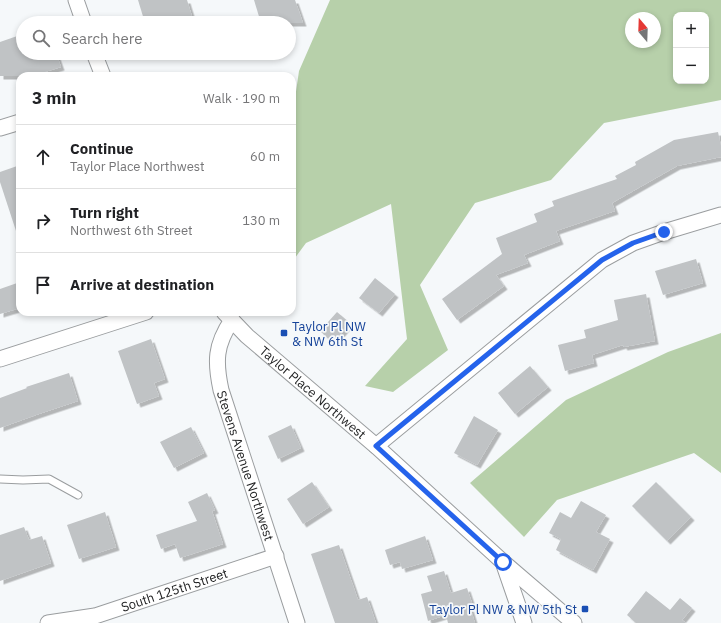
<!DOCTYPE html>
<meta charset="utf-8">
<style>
:root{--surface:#fff;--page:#f2f2f2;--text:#202124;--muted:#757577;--line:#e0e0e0}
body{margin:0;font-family:"IBM Plex Sans",sans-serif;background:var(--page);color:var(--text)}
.controls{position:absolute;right:12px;top:12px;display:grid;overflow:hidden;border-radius:8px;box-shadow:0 2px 6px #0003}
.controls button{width:36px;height:36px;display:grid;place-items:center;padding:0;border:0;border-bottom:1px solid var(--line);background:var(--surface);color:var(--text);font:20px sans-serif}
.compass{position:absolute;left:625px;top:12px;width:36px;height:36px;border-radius:50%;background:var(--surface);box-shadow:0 2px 6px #0003;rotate:341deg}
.stop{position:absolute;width:12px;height:12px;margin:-9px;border:3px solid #2563eb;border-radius:50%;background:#fff}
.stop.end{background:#2563eb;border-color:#fff;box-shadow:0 1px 4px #0008}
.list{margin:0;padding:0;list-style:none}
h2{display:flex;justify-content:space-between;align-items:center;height:52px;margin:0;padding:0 16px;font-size:17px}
h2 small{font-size:13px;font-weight:400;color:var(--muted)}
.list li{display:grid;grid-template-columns:26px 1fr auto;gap:12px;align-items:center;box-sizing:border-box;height:64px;padding:0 16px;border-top:1px solid var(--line)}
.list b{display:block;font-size:15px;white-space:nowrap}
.list p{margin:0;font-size:13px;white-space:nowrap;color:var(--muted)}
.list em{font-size:13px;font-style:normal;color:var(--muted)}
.icon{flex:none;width:22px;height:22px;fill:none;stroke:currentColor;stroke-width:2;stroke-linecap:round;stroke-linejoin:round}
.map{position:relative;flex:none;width:721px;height:623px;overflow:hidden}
.search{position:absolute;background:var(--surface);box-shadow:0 2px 6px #0003;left:16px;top:16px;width:280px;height:44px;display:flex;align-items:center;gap:10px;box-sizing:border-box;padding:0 14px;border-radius:22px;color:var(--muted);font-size:15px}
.panel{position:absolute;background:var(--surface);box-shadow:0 2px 6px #0003;left:16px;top:72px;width:280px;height:244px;border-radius:12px}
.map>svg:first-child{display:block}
.green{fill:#b7d0aa;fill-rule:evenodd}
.building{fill:#c0c3c5;filter:url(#shadow)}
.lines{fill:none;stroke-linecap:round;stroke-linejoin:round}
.lane-casing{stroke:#9a9d9f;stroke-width:9}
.street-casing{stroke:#9a9d9f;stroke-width:17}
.lane{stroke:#fff;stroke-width:7}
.street{stroke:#fff;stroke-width:15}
.route{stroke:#2563eb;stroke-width:5}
.transit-dot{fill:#1a4fb4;stroke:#f5f8fa;stroke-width:1.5}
.labels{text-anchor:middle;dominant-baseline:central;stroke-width:3.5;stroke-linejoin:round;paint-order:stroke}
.transit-label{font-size:13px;fill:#164399;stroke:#f5f8fa;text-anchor:start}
.street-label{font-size:13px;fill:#1e1f20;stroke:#f5f8fa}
</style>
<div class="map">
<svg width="721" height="623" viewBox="0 0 721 623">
<defs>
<filter id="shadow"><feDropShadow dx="3.5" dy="3.5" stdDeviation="0" flood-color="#0004"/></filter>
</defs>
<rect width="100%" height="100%" fill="#f5f8fa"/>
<g class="green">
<path d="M330 0H721V100L604 123 551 180 475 203 420 285 448 350 393 392 365 386 407 339 391 204 306 243 292 262V119L299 71ZM676 15H706V81H676ZM631 18H655V42H631Z"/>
<polygon points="721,333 721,473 694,453 557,500 524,537 470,483 566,400 668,352"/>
</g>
<g class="building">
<polygon points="138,0 187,0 194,23 145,23"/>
<polygon points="254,0 295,0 303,23 261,23"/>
<polygon points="23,34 23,53 56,53 61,67 32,76 0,76 0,42"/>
<polygon points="718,132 721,146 721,157 677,166 612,203 615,211 556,231 560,241 524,255 528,263 496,275 504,286 457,320 442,299 502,254 496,238 537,222 534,214 554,206 552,201 617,179 615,176 636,165 635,162 674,140"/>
<polygon points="20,165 20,234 17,234 0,182 0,172"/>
<polygon points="696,259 703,283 663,295 655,271"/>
<polygon points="375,278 395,294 379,313 359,298"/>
<polygon points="20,282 20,308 0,314 0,289"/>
<polygon points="646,294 655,341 624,347 623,345 592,355 594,363 565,371 558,345 586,338 584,330 618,320 614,300"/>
<polygon points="337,312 350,323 333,343 320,331"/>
<polygon points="151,339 165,379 154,383 159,396 137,404 118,351"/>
<polygon points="530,366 548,387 515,414 498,393"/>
<polygon points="69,373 78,401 36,415 0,428 0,398 27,388 26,387"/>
<polygon points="474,416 498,430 477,465 454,453"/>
<polygon points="291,425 301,448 278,459 268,436"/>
<polygon points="191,427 204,453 174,468 160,442"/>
<polygon points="312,482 329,507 303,524 287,499"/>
<polygon points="656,482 691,517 667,541 632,506"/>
<polygon points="207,493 215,510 212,511 223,544 180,558 175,544 161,549 156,535 197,521 188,502"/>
<polygon points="581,501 606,515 596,532 610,539 593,570 556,550 561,539 549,533 560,512 571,518"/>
<polygon points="105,512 116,547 79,559 67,525"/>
<polygon points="24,527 29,540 42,536 51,563 0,581 0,535"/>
<polygon points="425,536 433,560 402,569 400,562 390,565 385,550"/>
<polygon points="339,545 358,600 367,597 376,623 335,623 311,554"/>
<polygon points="444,571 451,593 467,588 473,606 470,607 475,623 448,623 446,615 428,621 421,594 432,591 427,576"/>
<polygon points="646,591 670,610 680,598 692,608 682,620 686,623 636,623 627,615"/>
</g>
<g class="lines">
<g class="lane-casing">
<polyline id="lane" points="0,479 23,480 49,479 78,495"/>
</g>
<g class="street-casing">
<g id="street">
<polyline points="76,0 84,23"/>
<polyline points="94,53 103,76"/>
<polyline points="0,128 20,122"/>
<path id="s1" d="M224 312 247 336 376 446 503 562 574 623"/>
<path id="s2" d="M232 320C215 345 215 362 221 390L297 623"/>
<polyline points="0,359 146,312"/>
<polyline points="376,446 602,260 633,243 664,232 721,215"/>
<polyline points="503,562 524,623"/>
<path id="s3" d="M48 623 95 616 276 556"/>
</g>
</g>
<use href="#lane" class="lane"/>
<use href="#street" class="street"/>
</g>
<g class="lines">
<polyline class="route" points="503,562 376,446 602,260 633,243 664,232"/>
</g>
<g class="transit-dot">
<rect x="280" y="329" width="8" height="8" rx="2"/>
<rect x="581" y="605" width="8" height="8" rx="2"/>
</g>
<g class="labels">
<g class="transit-label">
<text x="292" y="326">Taylor Pl NW<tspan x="292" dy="15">&amp; NW 6th St</tspan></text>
<text x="577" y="609" text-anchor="end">Taylor Pl NW &amp; NW 5th St</text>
</g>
<g class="street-label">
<text stroke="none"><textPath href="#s1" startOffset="120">Taylor Place Northwest</textPath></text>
<text stroke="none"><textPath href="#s2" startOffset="153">Stevens Avenue Northwest</textPath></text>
<text stroke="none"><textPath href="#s3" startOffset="131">South 125th Street</textPath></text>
</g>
</g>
</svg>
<div class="controls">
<button>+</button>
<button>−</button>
</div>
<svg class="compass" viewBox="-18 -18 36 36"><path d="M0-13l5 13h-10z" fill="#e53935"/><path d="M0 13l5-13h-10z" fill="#757577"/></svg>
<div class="stop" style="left:503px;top:562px"></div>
<div class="stop end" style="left:664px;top:232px"></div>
<div class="search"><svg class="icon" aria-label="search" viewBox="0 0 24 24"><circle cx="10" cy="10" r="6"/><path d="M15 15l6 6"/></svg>Search here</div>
<section class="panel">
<h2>3 min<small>Walk · 190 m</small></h2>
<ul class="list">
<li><svg class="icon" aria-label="ahead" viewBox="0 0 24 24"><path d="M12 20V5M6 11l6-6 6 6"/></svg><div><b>Continue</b><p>Taylor Place Northwest</p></div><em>60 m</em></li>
<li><svg class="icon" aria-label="right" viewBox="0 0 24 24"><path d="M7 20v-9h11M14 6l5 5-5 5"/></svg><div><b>Turn right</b><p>Northwest 6th Street</p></div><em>130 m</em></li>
<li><svg class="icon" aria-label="arrive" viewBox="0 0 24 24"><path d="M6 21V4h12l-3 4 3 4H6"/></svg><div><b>Arrive at destination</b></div></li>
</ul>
</section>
</div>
